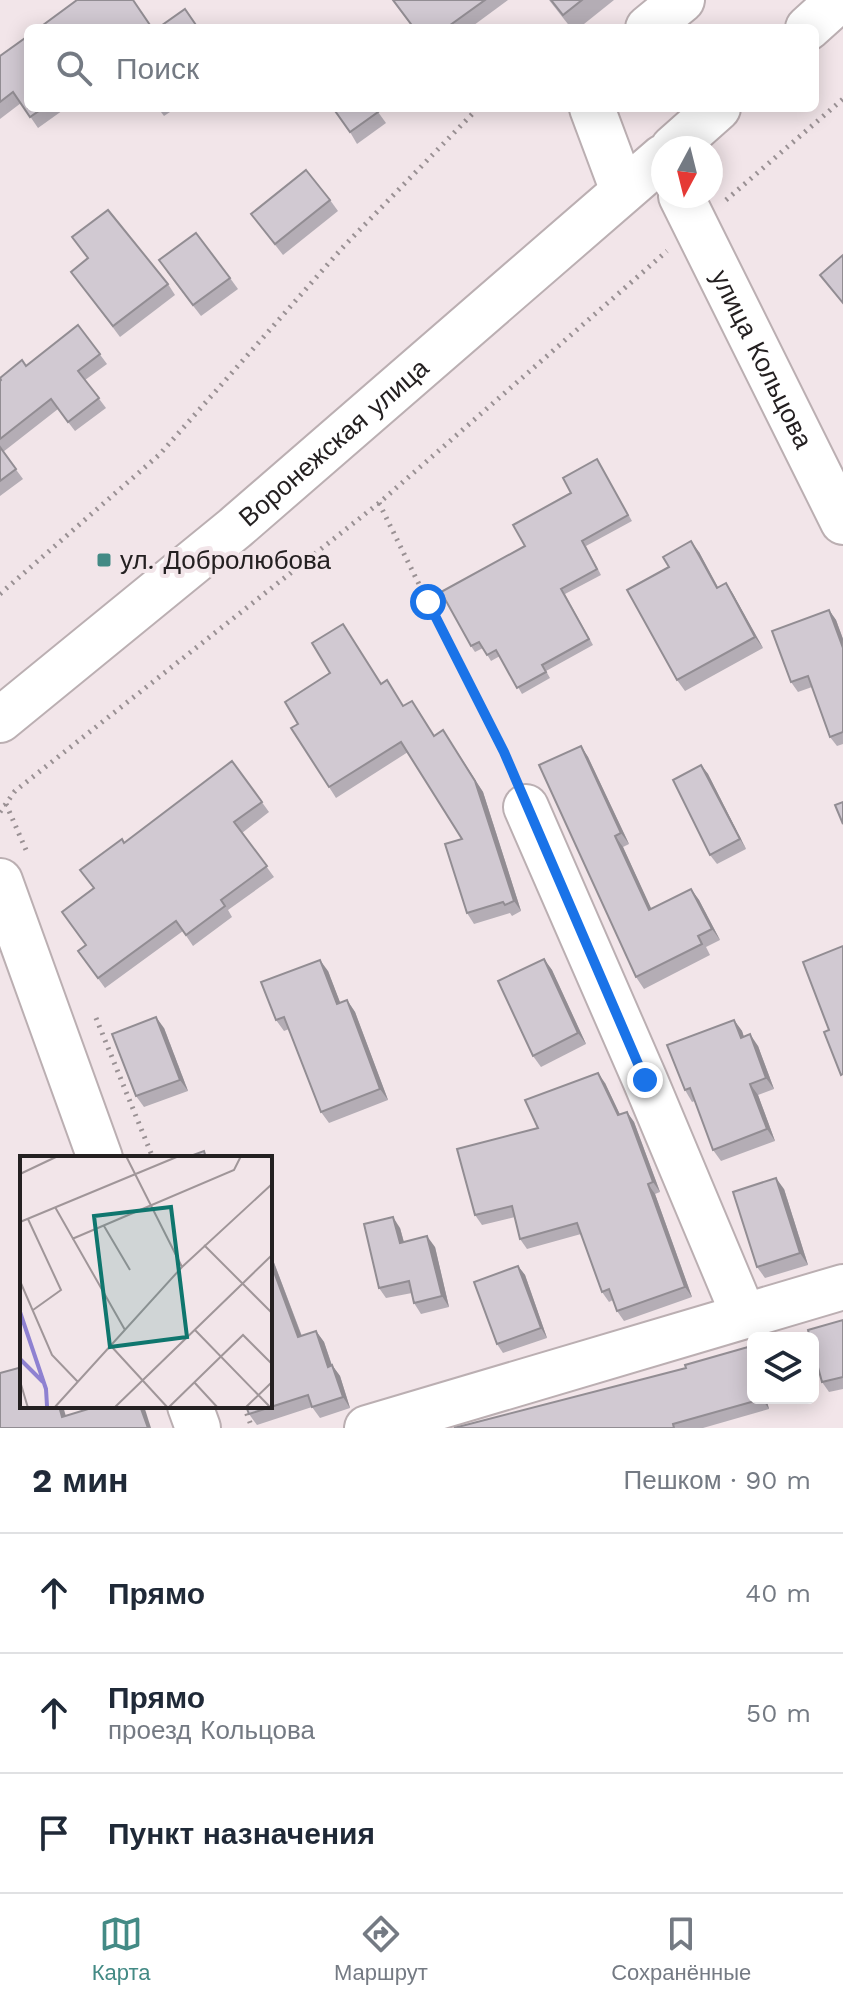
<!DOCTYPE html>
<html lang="ru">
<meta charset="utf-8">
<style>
:root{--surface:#fff;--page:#f2f2f3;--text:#1f2937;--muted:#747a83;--line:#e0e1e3;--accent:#438a85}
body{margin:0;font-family:"Work Sans",sans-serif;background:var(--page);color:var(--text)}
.controls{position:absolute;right:24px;bottom:24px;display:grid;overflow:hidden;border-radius:12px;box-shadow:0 4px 20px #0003}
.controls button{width:72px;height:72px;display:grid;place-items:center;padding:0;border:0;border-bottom:2px solid var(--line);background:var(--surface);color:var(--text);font:40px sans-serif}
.compass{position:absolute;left:651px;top:136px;width:72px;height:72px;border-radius:50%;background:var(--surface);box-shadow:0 4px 20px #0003;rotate:187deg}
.stop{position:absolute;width:24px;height:24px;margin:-18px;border:6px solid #1a73e8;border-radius:50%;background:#fff}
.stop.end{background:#1a73e8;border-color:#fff;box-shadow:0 2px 8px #0008}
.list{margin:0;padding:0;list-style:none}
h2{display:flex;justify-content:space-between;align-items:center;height:104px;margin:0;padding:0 32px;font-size:34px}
h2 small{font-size:26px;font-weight:400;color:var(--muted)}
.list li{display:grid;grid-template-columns:52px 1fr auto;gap:24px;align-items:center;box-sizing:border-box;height:120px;padding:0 32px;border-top:2px solid var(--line)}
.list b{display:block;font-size:30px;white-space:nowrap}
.list p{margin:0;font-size:26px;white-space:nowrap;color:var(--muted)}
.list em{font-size:26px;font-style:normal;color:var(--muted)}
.icon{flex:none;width:44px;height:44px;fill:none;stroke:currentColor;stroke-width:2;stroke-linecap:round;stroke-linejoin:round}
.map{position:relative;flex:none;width:843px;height:1428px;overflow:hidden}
.search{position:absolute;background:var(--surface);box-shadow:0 4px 20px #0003;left:24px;right:24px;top:24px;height:88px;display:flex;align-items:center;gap:20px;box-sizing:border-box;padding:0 28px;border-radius:12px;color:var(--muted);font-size:30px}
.sheet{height:464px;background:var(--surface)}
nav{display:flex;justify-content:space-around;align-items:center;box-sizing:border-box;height:112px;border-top:2px solid var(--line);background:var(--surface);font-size:22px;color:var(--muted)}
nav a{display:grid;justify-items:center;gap:4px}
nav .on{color:var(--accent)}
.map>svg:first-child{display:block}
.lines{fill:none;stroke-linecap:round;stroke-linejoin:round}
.minor-casing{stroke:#bbafb2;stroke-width:48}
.path{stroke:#9a9194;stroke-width:5;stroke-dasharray:2 6;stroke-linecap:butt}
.minor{stroke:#fff;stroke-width:44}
.wall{fill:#b4adb5}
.shaded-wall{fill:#928d93}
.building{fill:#d1c9d2;stroke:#928d93;stroke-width:2}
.route{stroke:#1a73e8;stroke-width:10}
.poi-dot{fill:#438a85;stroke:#f2e5e9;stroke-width:3}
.labels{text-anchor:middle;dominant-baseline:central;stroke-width:8;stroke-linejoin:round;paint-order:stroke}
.street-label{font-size:26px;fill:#242021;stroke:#f2e5e9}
.poi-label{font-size:26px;fill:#242021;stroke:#f2e5e9;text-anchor:start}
.inset-river{fill:none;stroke:#8e81d1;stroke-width:4}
.inset-road{fill:none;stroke:#a09699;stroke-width:2}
.view{fill:#0f766e;fill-opacity:0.15;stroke:#0f766e;stroke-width:4}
.inset-edge{fill:none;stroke:#242021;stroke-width:4}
</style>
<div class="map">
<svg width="843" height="1428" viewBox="0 0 843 1428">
<rect width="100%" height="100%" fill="#f2e5e9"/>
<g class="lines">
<g class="minor-casing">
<g id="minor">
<polyline points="648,28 682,0"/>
<polyline points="808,28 839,0"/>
<polyline points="592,108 623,191"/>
<polyline points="673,148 718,108"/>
<path id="s1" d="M681 196 843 522"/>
<path id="s2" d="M0 720 235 528 663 157"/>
<polyline points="526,807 645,1080 744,1316"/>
<polyline points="0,881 100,1158"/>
<polyline points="190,1406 198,1428"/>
<polyline points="367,1428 843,1287"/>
</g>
</g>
<g class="path">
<polyline points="726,200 843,99"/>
<polyline points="379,503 511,771"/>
<polyline points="0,594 160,454 344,246 478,108"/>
<polyline points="6,804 26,850"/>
<polyline points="0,812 15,791 379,503 667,251"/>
<polyline points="96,1018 153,1158"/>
<polyline points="244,1406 252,1428"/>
</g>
<use href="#minor" class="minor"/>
</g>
<g class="wall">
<polygon points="392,0 508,0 470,28 413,28"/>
<polygon points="549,0 614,0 579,28 571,28"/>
<polygon points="0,56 28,108 66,108 38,128 21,103 0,119"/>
<polygon points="158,108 176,108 164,116"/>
<polygon points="378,112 386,123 357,144 350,132"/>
<polygon points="330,200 338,211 283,255 251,214"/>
<polygon points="167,272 230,278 238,289 201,316"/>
<polygon points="79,282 168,284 175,295 120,337"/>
<polygon points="78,325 107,364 85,380 106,408 75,431 58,409 3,452 23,479 0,496 0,381 26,366"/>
<polygon points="597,459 632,521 586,546 601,575 565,594 593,645 546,671 550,678 522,694 500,656 491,661 483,648 475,652 471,646 525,546 571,493"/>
<polygon points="699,552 718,587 726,583 733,594 763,648 685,691 677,680"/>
<polygon points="829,610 836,620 843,639 843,744 837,746 830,737 812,687 798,692 791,682"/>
<polygon points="343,624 381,684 403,706 419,711 434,736 450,741 483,792 521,911 512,916 510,913 474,924 467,913 462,839 408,752 336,798 329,787 330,673"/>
<polygon points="581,746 588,757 629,844 623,847 651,909 691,889 699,900 720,940 706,947 710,955 644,989 636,977"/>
<polygon points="232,761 269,812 242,833 274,877 228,910 232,917 193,946 183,931 105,988 78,951 86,945 124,843"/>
<polygon points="701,765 708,774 746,849 717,864 710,855"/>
<polygon points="544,959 552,970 586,1044 541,1067 533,1056"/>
<polygon points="328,971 340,1003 347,1000 355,1012 388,1100 329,1123 321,1112 289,1029 284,1031 276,1020"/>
<polygon points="734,1020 742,1031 744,1037 758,1046 774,1089 758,1095 775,1141 721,1161 713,1150 695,1101 692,1102 685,1090"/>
<polygon points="164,1028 188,1091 144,1107 136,1096"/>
<polygon points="605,1083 620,1115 627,1112 634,1122 660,1192 655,1194 692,1297 624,1321 617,1311 613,1300 609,1302 602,1292 581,1234 527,1249 520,1239 515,1217 482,1225 475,1215 538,1128"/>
<polygon points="784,1189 808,1265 765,1278 757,1267"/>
<polygon points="400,1228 404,1242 435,1247 449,1307 421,1314 414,1303 412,1293 386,1298 379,1288"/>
<polygon points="270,1252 302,1336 316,1331 324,1342 332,1365 340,1376 350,1408 320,1418 312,1407 257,1425 249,1414 270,1406"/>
<polygon points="518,1266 525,1275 547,1338 503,1353 497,1344"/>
<polygon points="843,1320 843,1389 829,1392 822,1382"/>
<polygon points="766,1398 769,1409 703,1428 454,1428"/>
</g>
<g class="shaded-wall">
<polygon points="691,541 699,552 724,599 717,588"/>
<polygon points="726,583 733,594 763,648 755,637"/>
<polygon points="829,610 836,620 843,639 843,648"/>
<polygon points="450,741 483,792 521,911 514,901"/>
<polygon points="581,746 588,757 629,844 621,833"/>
<polygon points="701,765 708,774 746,849 740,839"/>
<polygon points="615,836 623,847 657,921 649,910"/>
<polygon points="691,889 699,900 720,940 712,929"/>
<polygon points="544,959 552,970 586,1044 578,1033"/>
<polygon points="320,960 328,971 345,1015 337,1004"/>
<polygon points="347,1000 355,1012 388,1100 380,1089"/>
<polygon points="156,1017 164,1028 188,1091 180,1080"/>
<polygon points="734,1020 742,1031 748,1049 741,1038"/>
<polygon points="750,1034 758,1046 774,1089 766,1078"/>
<polygon points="598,1073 605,1083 625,1125 618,1115"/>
<polygon points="750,1084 758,1095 775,1141 767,1129"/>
<polygon points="627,1112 634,1122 660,1192 653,1182"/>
<polygon points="776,1178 784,1189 808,1265 800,1253"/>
<polygon points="648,1184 655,1194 692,1297 685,1287"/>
<polygon points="393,1217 400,1228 407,1254 400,1243"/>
<polygon points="427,1236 435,1247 449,1307 442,1296"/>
<polygon points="270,1252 306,1348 298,1337 270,1261"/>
<polygon points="518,1266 525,1275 547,1338 541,1328"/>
<polygon points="316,1331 324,1342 336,1378 328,1367"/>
<polygon points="332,1365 340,1376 350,1408 343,1397"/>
<polygon points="762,1398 766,1398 769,1409 762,1399"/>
<polygon points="59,1406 63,1406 69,1427 62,1417"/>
<polygon points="140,1406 144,1406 151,1428 148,1428"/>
</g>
<g class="building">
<polygon points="77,0 133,0 152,28 39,28"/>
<polygon points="393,0 485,0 446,28 414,28"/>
<polygon points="551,0 582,0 563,15"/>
<polygon points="185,9 198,28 158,28"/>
<polygon points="28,36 28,108 43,108 30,117 13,92 0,102 0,56"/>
<polygon points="333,108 375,108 378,112 350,132"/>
<polygon points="306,170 330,200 275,244 251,214"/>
<polygon points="108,210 168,284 113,326 71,272 88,258 72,237"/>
<polygon points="196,233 230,278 193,305 159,260"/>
<polygon points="843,255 843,303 820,275"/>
<polygon points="78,325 100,354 78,371 99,398 68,422 51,399 0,439 0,381 1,380 0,378 22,360 26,366"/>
<polygon points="0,447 16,469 0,481"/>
<polygon points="597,459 628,515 582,541 597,569 561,589 589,639 542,665 546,672 517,688 496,650 487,655 479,642 471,646 441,592 525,546 513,525 571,493 563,478"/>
<polygon points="691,541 717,588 726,583 755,637 677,680 627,590 669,567 663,557"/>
<polygon points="829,610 843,648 843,732 830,737 808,676 791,682 772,631"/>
<polygon points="343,624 381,684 387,680 403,706 412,701 434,736 443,730 475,781 514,901 505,905 503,902 467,913 445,844 462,839 401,742 329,787 291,728 298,724 285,702 330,673 312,643"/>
<polygon points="581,746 621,833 615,836 649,910 691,889 712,929 698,936 702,944 636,977 539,765"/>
<polygon points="232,761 262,802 234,822 267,866 221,900 225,906 186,935 176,921 98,978 78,951 86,945 62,912 94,888 80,870 122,839 124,843"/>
<polygon points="701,765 740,839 710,855 673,780"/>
<polygon points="843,802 843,824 835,805"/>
<polygon points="843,946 843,1074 841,1075 824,1032 829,1030 803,962"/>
<polygon points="544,959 578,1033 533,1056 498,981"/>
<polygon points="320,960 337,1004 347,1000 380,1089 321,1112 284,1017 276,1020 261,982"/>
<polygon points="156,1017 180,1080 136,1096 112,1034"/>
<polygon points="734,1020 741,1038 750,1034 766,1078 750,1084 767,1129 713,1150 690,1088 685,1090 667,1045"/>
<polygon points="598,1073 618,1115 627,1112 653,1182 648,1184 685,1287 617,1311 609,1289 602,1292 577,1223 520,1239 512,1206 475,1215 457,1149 538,1128 525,1100"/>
<polygon points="204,1151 206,1158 185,1158"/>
<polygon points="776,1178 800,1253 757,1267 733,1192"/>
<polygon points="393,1217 400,1243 427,1236 442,1296 414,1303 409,1281 379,1288 364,1224"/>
<polygon points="270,1261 298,1337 316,1331 328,1367 332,1365 343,1397 312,1407 308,1395 249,1414 246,1406 270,1406"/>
<polygon points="518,1266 541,1328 497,1344 474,1282"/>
<polygon points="843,1320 843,1377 822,1382 813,1349 813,1338 810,1338 808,1330"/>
<polygon points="748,1347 753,1366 753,1398 762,1398 762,1399 673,1424 674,1428 454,1428 686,1368 685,1365"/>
<polygon points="22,1367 22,1406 59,1406 62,1417 98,1406 140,1406 148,1428 0,1428 0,1373"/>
</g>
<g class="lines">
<polyline class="route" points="428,602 504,752 645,1080"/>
</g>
<rect class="poi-dot" x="96" y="552" width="16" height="16" rx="4"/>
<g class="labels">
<g class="street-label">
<text stroke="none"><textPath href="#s1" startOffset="182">улица Кольцова</textPath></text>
<text stroke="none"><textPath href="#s2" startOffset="434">Воронежская улица</textPath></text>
</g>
<g class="poi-label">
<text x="120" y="560">ул. Добролюбова</text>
</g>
</g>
<g transform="translate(20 1156)">
<rect width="252" height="252" fill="#f2e5e9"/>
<path class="inset-river" d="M0 156 26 233 27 250M0 203 23 226"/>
<path class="inset-road" d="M106 0 162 111M0 18 38 0M35 51 105 174M8 63 41 134 13 154M0 66 159 0M84 70 110 114M52 83 214 14 221 0M184 89 252 157M0 125 32 199 58 226M175 174 251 252M91 190 148 252M0 225 8 252M174 226 198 252M34 252 162 111 252 28M94 252 252 99M148 252 223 179 252 208M225 252 252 226"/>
<path class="view" d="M151 51 167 181 90 191 74 60Z"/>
<rect width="252" height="252" class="inset-edge"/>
</g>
</svg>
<div class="controls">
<button><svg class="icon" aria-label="layers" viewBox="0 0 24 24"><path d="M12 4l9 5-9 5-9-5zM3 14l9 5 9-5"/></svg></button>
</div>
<svg class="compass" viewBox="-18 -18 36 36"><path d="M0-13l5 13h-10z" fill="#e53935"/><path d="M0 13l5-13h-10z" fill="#747a83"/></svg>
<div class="stop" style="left:428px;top:602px"></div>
<div class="stop end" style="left:645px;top:1080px"></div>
<div class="search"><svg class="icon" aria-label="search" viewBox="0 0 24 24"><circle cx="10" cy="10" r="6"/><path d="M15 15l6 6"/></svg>Поиск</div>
</div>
<section class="sheet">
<h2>2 мин<small>Пешком · 90 m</small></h2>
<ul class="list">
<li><svg class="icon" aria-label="ahead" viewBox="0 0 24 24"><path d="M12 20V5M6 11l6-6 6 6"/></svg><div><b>Прямо</b></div><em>40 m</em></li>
<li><svg class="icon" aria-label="ahead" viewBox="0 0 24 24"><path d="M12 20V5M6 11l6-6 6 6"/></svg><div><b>Прямо</b><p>проезд Кольцова</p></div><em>50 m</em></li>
<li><svg class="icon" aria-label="arrive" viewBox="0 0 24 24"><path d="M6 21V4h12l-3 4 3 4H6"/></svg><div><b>Пункт назначения</b></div></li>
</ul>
</section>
<nav>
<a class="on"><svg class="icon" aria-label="map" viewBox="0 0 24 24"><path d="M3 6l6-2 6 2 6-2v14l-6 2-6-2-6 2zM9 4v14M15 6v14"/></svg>Карта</a>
<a><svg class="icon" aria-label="directions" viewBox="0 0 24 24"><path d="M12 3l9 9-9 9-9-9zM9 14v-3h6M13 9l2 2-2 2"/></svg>Маршрут</a>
<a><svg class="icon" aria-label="saved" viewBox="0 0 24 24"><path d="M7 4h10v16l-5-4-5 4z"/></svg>Сохранённые</a>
</nav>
